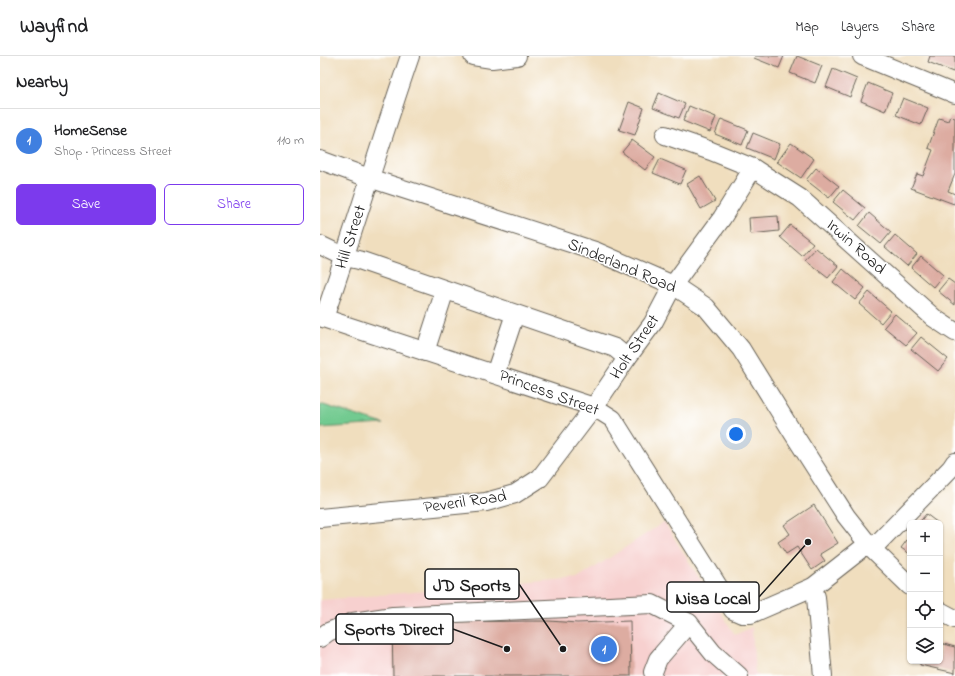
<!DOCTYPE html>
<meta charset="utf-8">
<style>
:root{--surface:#fff;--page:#f6f6f6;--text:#202124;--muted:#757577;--line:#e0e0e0;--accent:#7c3aed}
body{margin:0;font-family:"Indie Flower",sans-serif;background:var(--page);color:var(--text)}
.controls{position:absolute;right:12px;bottom:12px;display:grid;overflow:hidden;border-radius:6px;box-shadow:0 1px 3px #0004}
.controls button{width:36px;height:36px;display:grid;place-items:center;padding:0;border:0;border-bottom:1px solid var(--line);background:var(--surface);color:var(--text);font:20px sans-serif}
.you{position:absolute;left:416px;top:378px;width:14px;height:14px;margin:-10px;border:3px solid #fff;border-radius:50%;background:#1a73e8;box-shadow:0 0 0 6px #1a73e833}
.badge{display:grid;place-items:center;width:26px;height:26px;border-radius:50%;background:var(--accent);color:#fff;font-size:13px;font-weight:700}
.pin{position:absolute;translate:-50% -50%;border:2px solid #fff;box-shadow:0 1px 4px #0006}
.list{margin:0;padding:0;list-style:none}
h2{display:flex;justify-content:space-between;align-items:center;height:52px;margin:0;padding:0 16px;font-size:17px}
h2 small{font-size:13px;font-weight:400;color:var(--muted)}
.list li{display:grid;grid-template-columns:26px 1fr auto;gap:12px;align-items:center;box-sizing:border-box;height:64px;padding:0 16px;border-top:1px solid var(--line)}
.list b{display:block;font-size:15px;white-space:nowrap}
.list p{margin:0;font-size:13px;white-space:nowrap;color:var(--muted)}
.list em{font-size:13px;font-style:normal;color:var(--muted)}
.actions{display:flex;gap:8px;padding:12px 16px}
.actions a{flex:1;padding:9px 0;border:1px solid var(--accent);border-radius:6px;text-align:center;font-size:14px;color:var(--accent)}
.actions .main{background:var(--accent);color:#fff}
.icon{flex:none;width:22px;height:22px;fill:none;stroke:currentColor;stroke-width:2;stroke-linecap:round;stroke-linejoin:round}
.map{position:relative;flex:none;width:635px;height:620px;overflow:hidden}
header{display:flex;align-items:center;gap:24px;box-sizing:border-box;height:56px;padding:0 20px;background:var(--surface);border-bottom:1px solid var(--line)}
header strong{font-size:19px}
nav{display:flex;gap:22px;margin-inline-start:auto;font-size:14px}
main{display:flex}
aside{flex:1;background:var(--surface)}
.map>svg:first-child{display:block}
.built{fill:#f7d0cf}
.green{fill:#72ca90;stroke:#477356}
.building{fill:#ddaca1}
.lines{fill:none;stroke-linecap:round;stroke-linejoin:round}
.minor-casing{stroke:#666055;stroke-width:20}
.minor{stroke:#fff;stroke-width:18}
.labels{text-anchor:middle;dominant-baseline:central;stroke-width:3;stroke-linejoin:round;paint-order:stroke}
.street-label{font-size:17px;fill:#1c1c1c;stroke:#fff}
.leader{fill:none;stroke:#1c1c1c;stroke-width:1.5}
.callout-dot{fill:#1c1c1c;stroke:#fff;stroke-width:1.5}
.callout{fill:#fff;stroke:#1c1c1c;stroke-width:1.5}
.callout-label{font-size:18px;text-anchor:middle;font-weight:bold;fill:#1c1c1c}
</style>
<header>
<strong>Wayfind</strong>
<nav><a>Map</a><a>Layers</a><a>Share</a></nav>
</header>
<main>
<aside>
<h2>Nearby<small></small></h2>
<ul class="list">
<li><span class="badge" style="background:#3f7fe0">1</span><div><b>HomeSense</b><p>Shop · Princess Street</p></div><em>110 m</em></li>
</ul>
<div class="actions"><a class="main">Save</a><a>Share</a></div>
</aside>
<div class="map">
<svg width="635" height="620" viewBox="0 0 635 620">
<rect width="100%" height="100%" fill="#fff"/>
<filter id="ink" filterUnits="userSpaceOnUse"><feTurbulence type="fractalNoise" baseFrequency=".025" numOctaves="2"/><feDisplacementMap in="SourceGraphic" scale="8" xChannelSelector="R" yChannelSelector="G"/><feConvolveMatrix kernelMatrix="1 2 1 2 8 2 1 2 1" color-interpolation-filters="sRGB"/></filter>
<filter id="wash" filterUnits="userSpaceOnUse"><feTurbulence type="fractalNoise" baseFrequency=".012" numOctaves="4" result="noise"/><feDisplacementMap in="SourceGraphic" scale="16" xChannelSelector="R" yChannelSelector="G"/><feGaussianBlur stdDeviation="0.9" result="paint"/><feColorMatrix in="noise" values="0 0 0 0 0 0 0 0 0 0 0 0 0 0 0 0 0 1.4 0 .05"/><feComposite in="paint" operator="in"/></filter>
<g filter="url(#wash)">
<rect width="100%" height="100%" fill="#f0debe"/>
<polygon class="built" points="344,466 415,579 432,571 435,616 439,620 0,620 0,544 259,522"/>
<polygon class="green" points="0,348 64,368 0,372"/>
<g id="blocks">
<g class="building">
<polygon points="435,0 464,0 459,12 434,2"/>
<polygon points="477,0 502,10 495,27 470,17"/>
<polygon points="610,0 635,0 635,12 633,16 608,6"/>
<polygon points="513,13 537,23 530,41 506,31"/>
<polygon points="548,27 572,37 565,55 541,45"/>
<polygon points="339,37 365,48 359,62 333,52"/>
<polygon points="583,42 608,52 601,69 576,59"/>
<polygon points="309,46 324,52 315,79 299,74"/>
<polygon points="369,50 396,61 390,76 363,65"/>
<polygon points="630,60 635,62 635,118 628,135 635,138 635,145 634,148 591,132 597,118 603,120 613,94 608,92 619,62 628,65"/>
<polygon points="401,63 428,74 422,89 395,78"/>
<polygon points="433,77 460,88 454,103 427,92"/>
<polygon points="312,84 335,101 325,114 302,96"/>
<polygon points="471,87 494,103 481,122 457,106"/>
<polygon points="340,103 366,114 360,128 333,117"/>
<polygon points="496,112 519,130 509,142 486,124"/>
<polygon points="380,120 395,145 381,153 367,128"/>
<polygon points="523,134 545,152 535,164 513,146"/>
<polygon points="549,157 571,176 561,188 539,170"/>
<polygon points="458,160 459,175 430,178 429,162"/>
<polygon points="470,169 493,187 482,200 460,181"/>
<polygon points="575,179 597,198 587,210 565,191"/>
<polygon points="496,192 518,210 508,222 485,204"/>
<polygon points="601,200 623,219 613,231 591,212"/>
<polygon points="523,213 545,232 535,244 513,226"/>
<polygon points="628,223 635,228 635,249 618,235"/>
<polygon points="549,236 571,255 561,267 539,248"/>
<polygon points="575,258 597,277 586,289 564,271"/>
<polygon points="601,281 628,303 618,315 591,293"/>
<polygon points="494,449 518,487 500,498 505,505 492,514 477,491 466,498 458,486 470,478 464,469"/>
<polygon points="606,458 618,467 599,467"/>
<polygon points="590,480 590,498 581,492"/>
<polygon points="229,565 257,567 310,565 311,620 73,620 72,566"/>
<polygon points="620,587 635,591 635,617 600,609 600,605 620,605"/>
</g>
</g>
</g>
<g filter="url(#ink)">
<use href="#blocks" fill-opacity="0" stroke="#666055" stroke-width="1"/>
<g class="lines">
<g class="minor-casing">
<g id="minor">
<polyline points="153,0 172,3 197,0"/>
<polyline points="542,0 635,38"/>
<polyline points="345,79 391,95 433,112 480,142 614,262 635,276"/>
<polyline points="0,104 49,122 275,195 353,229 386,251 421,293 473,377 526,460 552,493 590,530"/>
<polyline points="0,189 25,201 39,204 295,292 307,302"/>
<polyline points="0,261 274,351 293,363 413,554 422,558 431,558 493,531 548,488"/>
<path d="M4 262C34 175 60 87 90 0"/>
<polyline points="105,296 125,234"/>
<polyline points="175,318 195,258"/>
<polyline points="0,462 166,446 195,438 220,422 274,351 307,302 333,267 353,229 402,162 433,112"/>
<polyline points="552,493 631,412 635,406"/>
<polyline points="493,531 496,541 503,620"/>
<polyline points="620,555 635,563"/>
<polyline points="369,567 393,597 419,620"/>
<polyline points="0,582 8,576 33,566 73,560 332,548 369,567 344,596 338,603 333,616"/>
</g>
</g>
<use href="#minor" class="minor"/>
</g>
</g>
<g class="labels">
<g class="street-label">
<text transform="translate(31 181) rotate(-72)">Hill Street</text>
<text transform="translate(536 191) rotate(42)">Irwin Road</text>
<text transform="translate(302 210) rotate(23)">Sinderland Road</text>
<text transform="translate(315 291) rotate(-56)">Holt Street</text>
<text transform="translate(229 337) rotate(20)">Princess Street</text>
<text transform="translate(145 446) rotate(-8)">Peveril Road</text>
</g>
</g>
<path class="leader" d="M243 593L199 528M488 486L439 541M187 593L133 573"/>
<g class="callout-dot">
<circle cx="243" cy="593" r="4"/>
<circle cx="488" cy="486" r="4"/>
<circle cx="187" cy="593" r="4"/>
</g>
<g class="callout">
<rect x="105" y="513" width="94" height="30" rx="4"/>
<rect x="347" y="526" width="92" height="30" rx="4"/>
<rect x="16" y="558" width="117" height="30" rx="4"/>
</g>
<g class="callout-label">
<text x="152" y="535">JD Sports</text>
<text x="393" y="548">Nisa Local</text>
<text x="74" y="579">Sports Direct</text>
</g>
</svg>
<div class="controls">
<button>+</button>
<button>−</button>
<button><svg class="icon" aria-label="locate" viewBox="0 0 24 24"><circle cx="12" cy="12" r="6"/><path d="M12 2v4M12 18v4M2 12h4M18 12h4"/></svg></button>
<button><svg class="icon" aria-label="layers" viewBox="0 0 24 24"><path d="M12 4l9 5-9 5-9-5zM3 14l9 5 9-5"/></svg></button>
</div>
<div class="you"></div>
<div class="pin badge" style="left:284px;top:593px;background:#3f7fe0">1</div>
</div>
</main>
